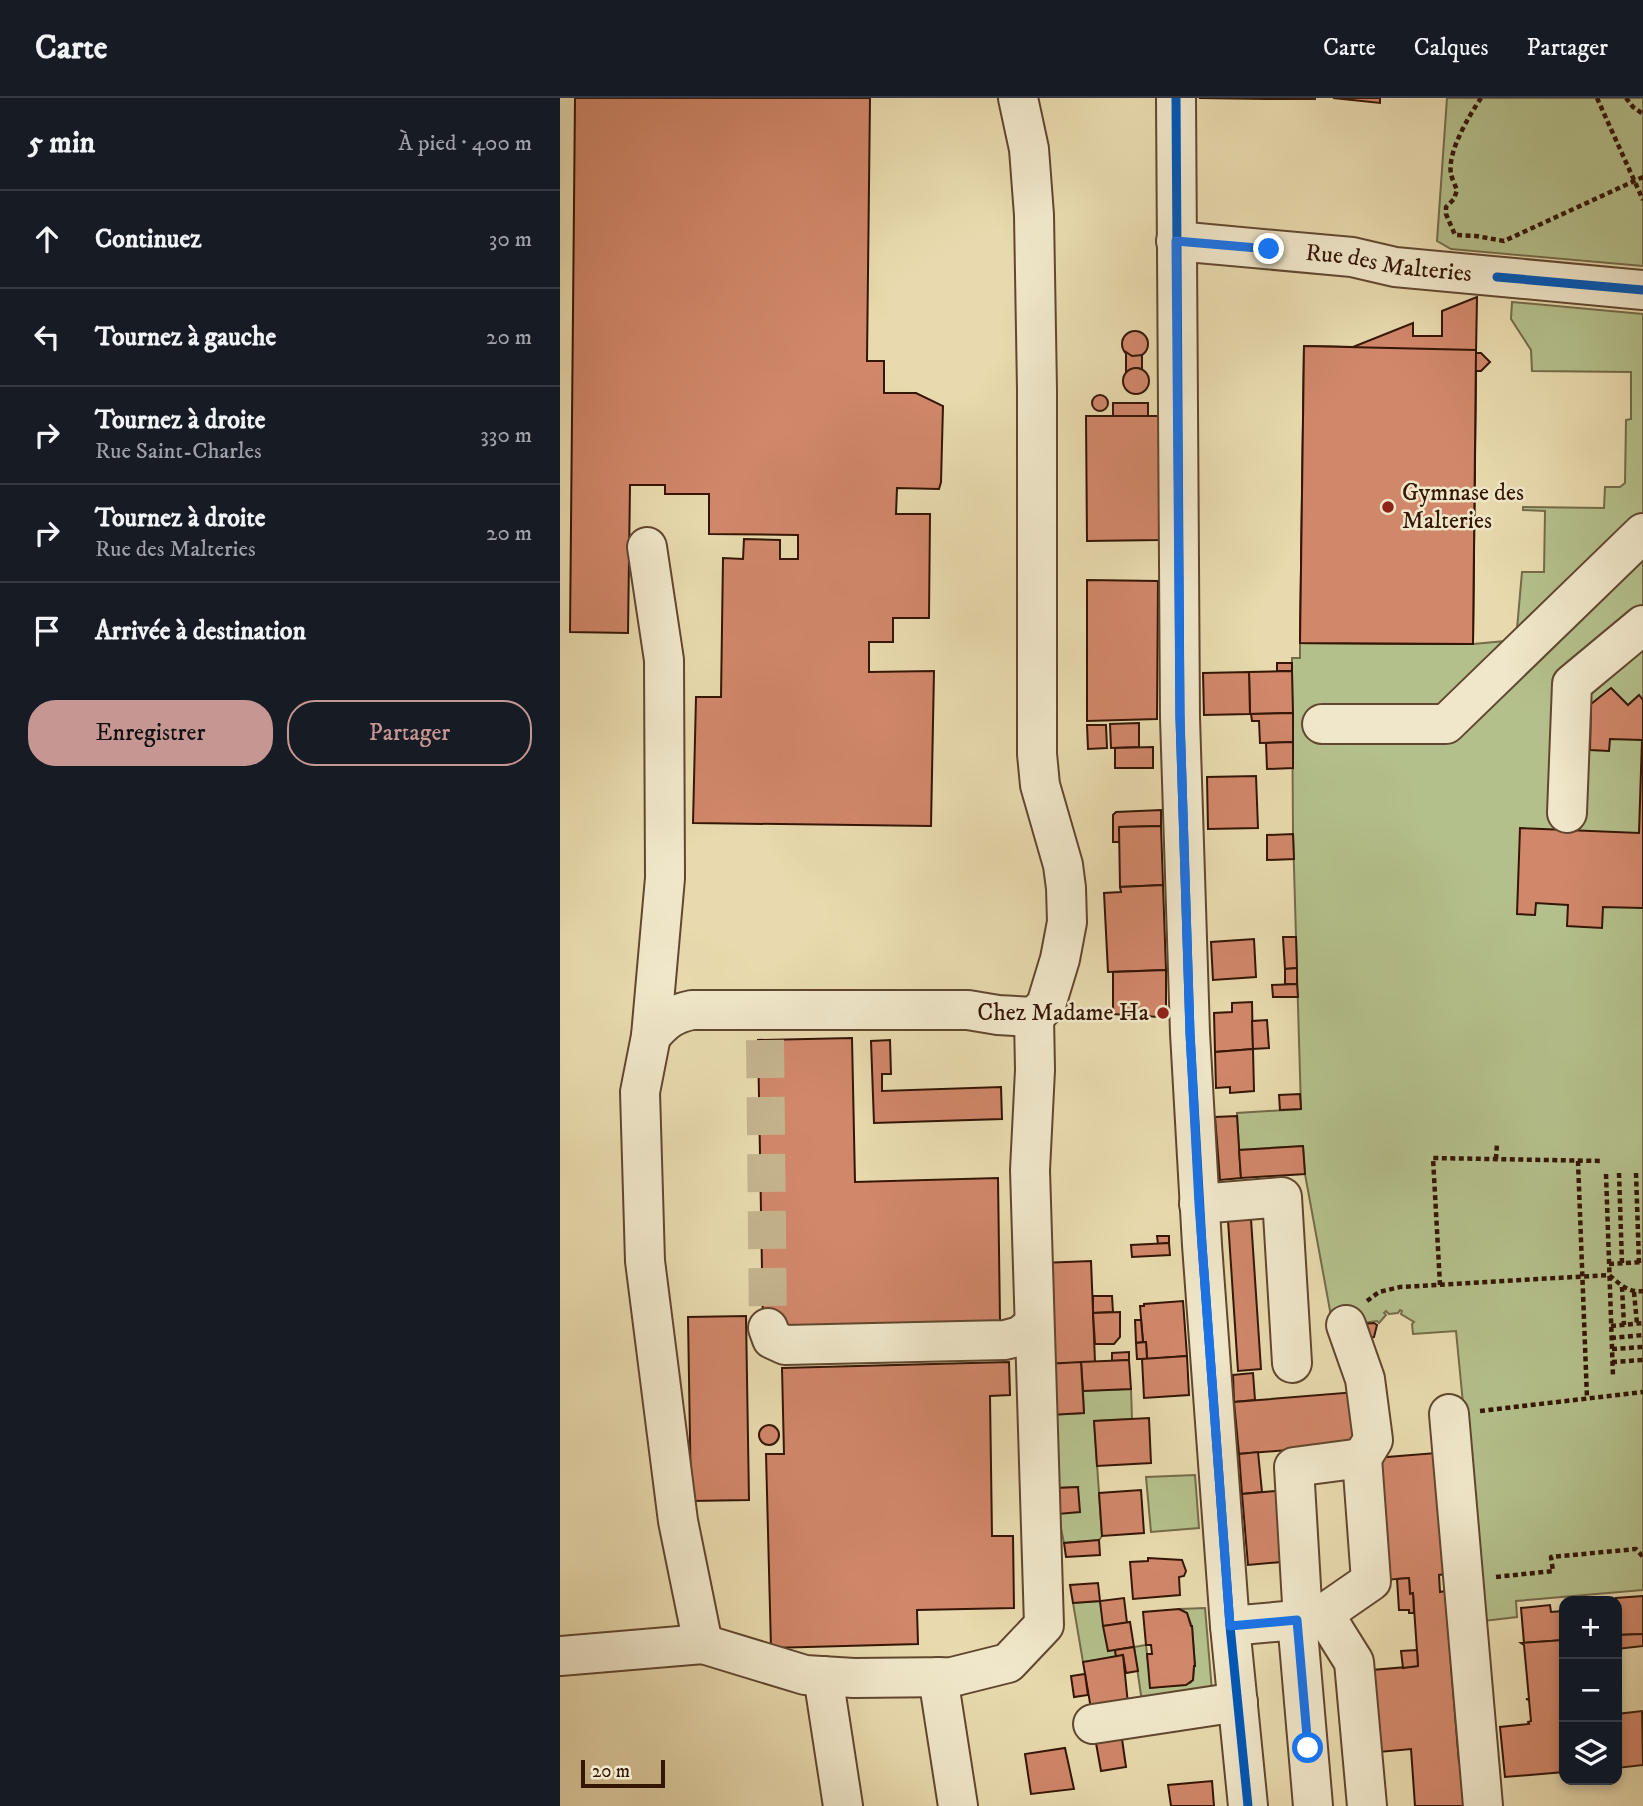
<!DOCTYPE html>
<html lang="fr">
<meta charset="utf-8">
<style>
:root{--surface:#171b24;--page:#242831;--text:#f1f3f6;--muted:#9ea1a6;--line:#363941;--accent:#c59692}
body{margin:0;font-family:"IM FELL DW Pica",serif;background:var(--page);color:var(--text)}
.controls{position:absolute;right:21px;bottom:21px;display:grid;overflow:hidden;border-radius:14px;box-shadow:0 4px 10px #0003}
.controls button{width:63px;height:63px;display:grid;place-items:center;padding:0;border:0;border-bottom:2px solid var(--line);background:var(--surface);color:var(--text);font:35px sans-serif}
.scale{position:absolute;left:21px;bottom:18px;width:84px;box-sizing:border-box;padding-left:7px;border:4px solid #341605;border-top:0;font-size:19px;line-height:24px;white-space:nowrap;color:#341605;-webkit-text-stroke:5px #f0e7ca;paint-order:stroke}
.stop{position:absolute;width:21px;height:21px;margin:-16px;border:5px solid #1a73e8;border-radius:50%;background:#fff}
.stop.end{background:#1a73e8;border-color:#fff;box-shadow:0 2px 7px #0008}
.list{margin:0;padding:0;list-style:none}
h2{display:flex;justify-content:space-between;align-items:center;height:91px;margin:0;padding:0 28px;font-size:30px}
h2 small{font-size:23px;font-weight:400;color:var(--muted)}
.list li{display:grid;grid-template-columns:46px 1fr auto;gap:21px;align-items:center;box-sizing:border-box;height:98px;padding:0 28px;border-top:2px solid var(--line)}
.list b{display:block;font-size:26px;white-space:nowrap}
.list p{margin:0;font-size:23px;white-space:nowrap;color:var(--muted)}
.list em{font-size:23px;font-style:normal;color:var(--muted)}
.actions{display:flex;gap:14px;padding:21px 28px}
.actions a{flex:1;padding:16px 0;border:2px solid var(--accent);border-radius:28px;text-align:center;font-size:24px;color:var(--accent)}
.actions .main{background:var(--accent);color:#111}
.icon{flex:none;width:38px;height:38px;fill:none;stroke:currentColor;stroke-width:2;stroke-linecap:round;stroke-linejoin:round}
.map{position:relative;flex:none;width:1083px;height:1708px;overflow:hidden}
header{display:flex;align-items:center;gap:42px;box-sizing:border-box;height:98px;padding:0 35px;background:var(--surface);border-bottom:2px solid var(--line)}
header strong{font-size:33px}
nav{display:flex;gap:38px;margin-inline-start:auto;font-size:24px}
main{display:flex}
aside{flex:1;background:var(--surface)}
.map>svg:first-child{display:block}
.green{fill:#b4c08c;stroke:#746b48;stroke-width:2}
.building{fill:#d1876a;stroke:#341605;stroke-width:2}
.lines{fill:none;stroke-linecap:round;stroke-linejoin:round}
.minor-tunnel{stroke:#c4b38c;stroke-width:38;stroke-dasharray:38 19;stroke-linecap:butt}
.minor-casing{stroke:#61472f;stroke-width:42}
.path{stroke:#341605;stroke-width:4.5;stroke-dasharray:5 3.5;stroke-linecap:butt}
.minor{stroke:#f0e7ca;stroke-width:38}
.cycleway-casing{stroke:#f0e7ca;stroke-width:13}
.cycleway{stroke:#0057b8;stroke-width:9}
.route{stroke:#1a73e8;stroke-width:9}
.poi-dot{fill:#8f2418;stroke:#f0e7ca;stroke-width:2.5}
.labels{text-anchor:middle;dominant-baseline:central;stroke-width:5;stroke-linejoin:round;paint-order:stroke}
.street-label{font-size:24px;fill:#341605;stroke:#f0e7ca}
.poi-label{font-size:24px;fill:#341605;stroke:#f0e7ca;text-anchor:start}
</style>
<header>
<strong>Carte</strong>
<nav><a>Carte</a><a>Calques</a><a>Partager</a></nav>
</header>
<main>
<aside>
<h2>5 min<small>À pied · 400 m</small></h2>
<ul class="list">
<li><svg class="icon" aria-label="ahead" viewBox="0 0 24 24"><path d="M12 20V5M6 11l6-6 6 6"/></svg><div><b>Continuez</b></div><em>30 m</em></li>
<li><svg class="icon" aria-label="left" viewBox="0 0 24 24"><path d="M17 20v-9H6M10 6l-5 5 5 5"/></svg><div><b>Tournez à gauche</b></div><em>20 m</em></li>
<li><svg class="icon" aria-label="right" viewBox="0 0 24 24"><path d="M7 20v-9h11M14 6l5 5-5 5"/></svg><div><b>Tournez à droite</b><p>Rue Saint-Charles</p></div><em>330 m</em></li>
<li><svg class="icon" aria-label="right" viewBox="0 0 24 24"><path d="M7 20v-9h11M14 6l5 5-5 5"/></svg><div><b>Tournez à droite</b><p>Rue des Malteries</p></div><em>20 m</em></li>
<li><svg class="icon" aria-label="arrive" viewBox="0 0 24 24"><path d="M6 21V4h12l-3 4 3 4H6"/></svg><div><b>Arrivée à destination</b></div></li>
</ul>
<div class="actions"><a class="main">Enregistrer</a><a>Partager</a></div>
</aside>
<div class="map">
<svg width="1083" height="1708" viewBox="0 0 1083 1708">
<rect width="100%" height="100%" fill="#e8daae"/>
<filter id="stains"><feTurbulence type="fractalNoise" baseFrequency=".00286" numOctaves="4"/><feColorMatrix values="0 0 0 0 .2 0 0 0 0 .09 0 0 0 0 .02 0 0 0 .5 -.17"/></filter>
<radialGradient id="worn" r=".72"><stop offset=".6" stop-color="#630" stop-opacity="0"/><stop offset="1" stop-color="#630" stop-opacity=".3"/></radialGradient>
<g class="green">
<polygon points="887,0 1083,0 1083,168 891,151 877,143"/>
<polygon points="952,204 1083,216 1083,1492 956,1503 957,1519 924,1523 896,1233 853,1236 852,1226 854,1224 841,1216 842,1213 840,1212 838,1215 829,1216 826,1213 824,1215 826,1217 819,1225 817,1223 773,1229 745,1076 743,1048 679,1052 677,1015 741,1011 733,736 732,573 732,560 740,560 740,545 913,546 956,542 962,474 984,474 985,413 963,412 963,409 1044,410 1045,389 1060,389 1065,385 1066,322 1071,321 1071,274 972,273 971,252 951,221"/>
<polygon points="571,1291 572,1321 534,1323 542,1438 539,1442 504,1445 498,1416 518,1389 496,1390 489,1317 524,1315 523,1293"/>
<polygon points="635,1377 639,1430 591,1434 586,1379"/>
<polygon points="540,1503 548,1552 555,1552 556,1559 523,1564 513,1505"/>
<polygon points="645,1510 652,1593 582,1604 574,1549 586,1547 591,1590 630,1585 633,1582 634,1568 635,1568 632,1529 627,1515 619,1511"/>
</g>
<g class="building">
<polygon points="15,0 310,0 307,263 324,263 324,295 356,295 383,308 381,384 379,391 337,390 336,416 370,416 369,520 333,520 333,544 309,544 309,574 374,573 371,728 133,725 136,599 161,599 163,460 183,461 184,441 220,442 220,461 238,461 238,437 149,436 149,396 105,396 105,387 70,387 68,535 10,534"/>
<polygon points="704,0 704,1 639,0"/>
<rect x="704" y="0" width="51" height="1"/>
<polygon points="773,0 820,0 820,5"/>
<polygon points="917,199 916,255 921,255 930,264 921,273 916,273 913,546 740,545 744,248 793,249 853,225 853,238 882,238 882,213"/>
<circle cx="575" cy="246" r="13"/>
<polygon points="744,248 916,252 913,546 740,545"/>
<polygon points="566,254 572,258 582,257 582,271 575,270 566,275"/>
<circle cx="576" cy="283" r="13"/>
<circle cx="540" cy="305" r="8"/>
<rect x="553" y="305" width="35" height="13"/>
<polygon points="526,318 599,318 599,442 527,443"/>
<polygon points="527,482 598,483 597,621 527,623"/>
<rect x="717" y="565" width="15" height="8"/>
<polygon points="732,573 733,615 690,616 689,574"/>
<polygon points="689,574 690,616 644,617 643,575"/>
<polygon points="1051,590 1068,607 1079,597 1083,602 1083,810 1043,809 1042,830 1007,828 1008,807 976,805 975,817 957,816 960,730 1079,735 1082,642 1050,641 1049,653 1030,652 1031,606"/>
<polygon points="733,615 733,644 700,645 699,623 692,623 691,616"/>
<polygon points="579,625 579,649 551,650 550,626"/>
<polygon points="527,627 546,627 547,650 528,651"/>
<polygon points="733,644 733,670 707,671 706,645"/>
<polygon points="593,649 593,670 555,670 555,650"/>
<polygon points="696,678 698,730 648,731 647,679"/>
<polygon points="601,712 601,728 559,729 560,744 553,744 553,717 556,714"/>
<polygon points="601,728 603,787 560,789 559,729"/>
<polygon points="733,736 734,761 707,762 707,737"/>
<polygon points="603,787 606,872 548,874 544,795 561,794 560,789"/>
<polygon points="723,839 736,839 737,870 725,871"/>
<polygon points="694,841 696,879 653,882 651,844"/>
<polygon points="737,870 737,886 725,886 725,871"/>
<polygon points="606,872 606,911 599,919 553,916 553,874"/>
<polygon points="737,886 738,899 713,899 712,887"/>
<polygon points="692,904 693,951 655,954 654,915 672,914 672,905"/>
<polygon points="707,922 709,950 693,951 692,923"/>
<polygon points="292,940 295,1084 438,1080 440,1224 203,1230 198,942"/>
<polygon points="330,942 331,976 322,976 322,993 441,989 442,1021 314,1025 311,943"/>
<polygon points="693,951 694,993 670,995 670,989 656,990 655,954"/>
<polygon points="740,996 741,1011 720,1012 719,997"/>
<polygon points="677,1018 681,1080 660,1082 655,1019"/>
<polygon points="743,1048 745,1076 681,1080 679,1052"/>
<polygon points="689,1091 701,1271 678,1273 666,1092"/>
<polygon points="597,1138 609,1138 609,1145 598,1146"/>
<polygon points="609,1145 610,1157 572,1159 571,1147"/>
<polygon points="531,1163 535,1264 486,1266 481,1165"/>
<polygon points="533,1198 552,1198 553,1214 533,1215"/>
<polygon points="623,1203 627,1258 587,1261 586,1244 583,1244 580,1208 584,1208 584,1206"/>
<polygon points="560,1214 560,1239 554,1246 535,1246 533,1215"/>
<polygon points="186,1218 189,1402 131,1403 128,1219"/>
<polygon points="575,1222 581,1222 583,1244 576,1245"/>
<polygon points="814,1225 817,1227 814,1239 811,1240 802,1226"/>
<polygon points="586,1244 587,1261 577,1261 576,1245"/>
<polygon points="569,1254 569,1262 552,1263 552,1255"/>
<polygon points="627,1258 629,1297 584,1300 582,1261"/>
<polygon points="569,1262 571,1291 523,1293 521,1264"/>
<polygon points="449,1264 450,1297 430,1298 432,1438 453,1438 454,1510 357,1512 358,1546 211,1550 206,1356 224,1356 222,1270"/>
<polygon points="521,1264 524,1315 489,1317 486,1266"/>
<polygon points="693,1275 695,1302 674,1304 673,1277"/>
<polygon points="796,1294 800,1346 679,1356 674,1304"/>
<polygon points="589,1320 591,1365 537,1368 534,1323"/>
<circle cx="209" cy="1337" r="10"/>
<polygon points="698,1354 702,1394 682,1396 679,1356"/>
<polygon points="876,1355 887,1476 879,1477 880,1494 885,1493 899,1664 902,1664 906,1708 855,1708 851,1651 819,1654 812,1572 858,1568 853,1495 850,1496 849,1480 824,1482 815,1360"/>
<polygon points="518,1389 520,1414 498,1416 496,1390"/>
<polygon points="581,1392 584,1435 542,1438 539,1395"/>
<polygon points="727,1392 733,1463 688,1467 682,1396"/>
<polygon points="539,1442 540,1457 506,1459 504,1445"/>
<polygon points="588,1460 622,1462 626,1473 624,1478 619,1479 620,1497 573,1501 570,1464 588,1463"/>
<polygon points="849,1480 850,1496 853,1495 854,1515 849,1515 849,1512 839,1512 837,1481"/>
<polygon points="538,1485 540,1503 513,1505 510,1487"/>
<polygon points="1083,1498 1083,1536 1057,1537 1056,1500"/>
<polygon points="564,1500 567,1525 543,1528 540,1503"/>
<polygon points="1002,1505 1004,1505 1004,1542 964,1545 961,1510 990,1507 991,1514 1003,1513"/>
<polygon points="619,1511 627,1515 631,1528 632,1528 635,1568 634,1568 633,1582 626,1587 590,1590 587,1556 592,1556 591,1547 586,1547 583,1514"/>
<polygon points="570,1524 574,1549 548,1553 543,1528"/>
<polygon points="1083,1536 1083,1548 1057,1551 1057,1537"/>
<polygon points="1004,1542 1004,1674 945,1679 940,1629 969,1626 968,1624 971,1623 969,1602 966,1601 969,1601 964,1547 961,1545"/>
<polygon points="574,1549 578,1573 566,1575 563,1557 556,1559 555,1552"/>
<polygon points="857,1552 858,1568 843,1570 841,1553"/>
<polygon points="563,1557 568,1606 531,1611 523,1564"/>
<polygon points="525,1576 528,1597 514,1599 511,1578"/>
<polygon points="1082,1613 1083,1667 1057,1670 1057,1616"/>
<polygon points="562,1641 566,1669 541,1673 536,1645"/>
<polygon points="505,1650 514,1691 471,1696 465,1656"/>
<polygon points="652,1683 654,1708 611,1708 608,1687"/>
</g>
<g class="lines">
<polyline class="minor-tunnel" points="205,942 208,1230"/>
<g class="minor-casing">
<g id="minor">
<polyline points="616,0 620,620 630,935 642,1147 670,1528 688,1708"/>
<path id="s1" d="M616 143 792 159 835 169 1083 192"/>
<polyline points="87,449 104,562 105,780 91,938 80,994 85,1163 118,1423 143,1546"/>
<polyline points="762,626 886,626 1083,435"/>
<polyline points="1007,715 1012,586 1083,527"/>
<path d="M91 938C104 923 112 916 132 912H408L438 917 474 919 486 907 500 861 507 824 506 790 503 767 480 687 477 656V292L474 117 469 51 458 0"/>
<polyline points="639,1106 722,1099 732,1265"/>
<polyline points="786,1227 805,1281 813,1342 802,1360"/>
<polyline points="208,1230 212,1241 225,1247 445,1242 460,1238 474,1227"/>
<polyline points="889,1316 923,1708"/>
<polyline points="737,1522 756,1521 769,1524 794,1564 807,1708"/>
<polyline points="743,1522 734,1369 802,1360 811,1483 756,1521"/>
<polyline points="670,1528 737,1522 753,1708"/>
<polyline points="0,1558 143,1546 245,1577 294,1580 392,1579 448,1565 484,1527 470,1072 475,972 474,919"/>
<polyline points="263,1578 283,1708"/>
<polyline points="378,1579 398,1708"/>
<polyline points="533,1626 678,1604"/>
</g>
</g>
<g class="path">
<path d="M921 0C909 18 887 54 891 76 892 81 895 87 897 92L894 101 886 109V116L895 137 916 138 944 143 1083 79"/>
<polyline points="1037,0 1083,102"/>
<polyline points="1066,0 1073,9 1083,16"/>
<polyline points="936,1061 937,1045"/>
<polyline points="1018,1063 1027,1300"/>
<polyline points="1059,1075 1062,1165"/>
<polyline points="1076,1075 1079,1165"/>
<polyline points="1046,1076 1053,1279"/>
<polyline points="1049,1166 1083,1164"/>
<polyline points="880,1187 873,1060 1043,1063"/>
<polyline points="1062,1189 1064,1227"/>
<polyline points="1074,1194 1077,1226"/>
<path d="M807 1203 819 1194 840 1189 1049 1177C1060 1186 1068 1195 1083 1193"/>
<polyline points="1051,1228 1083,1225"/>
<polyline points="1051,1240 1083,1237"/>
<polyline points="1052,1251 1083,1249"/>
<polyline points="1052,1264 1083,1262"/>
<polyline points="920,1313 1083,1294"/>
<polyline points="936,1479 993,1473 991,1459 1076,1451 1083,1459"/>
</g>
<use href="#minor" class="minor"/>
<g class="cycleway-casing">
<g id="cycleway">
<polyline points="616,0 620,620 630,935 642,1147 670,1528 688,1708"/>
<polyline points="937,179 1083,192"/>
</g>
</g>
<use href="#cycleway" class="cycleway"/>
</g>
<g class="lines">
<polyline class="route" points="709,151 616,143 620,620 630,935 639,1106 670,1528 737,1522 748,1650"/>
</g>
<g class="poi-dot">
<circle cx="828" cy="409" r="7"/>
<circle cx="603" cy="915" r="7"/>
</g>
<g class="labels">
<g class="street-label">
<text stroke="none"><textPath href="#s1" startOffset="214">Rue des Malteries</textPath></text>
</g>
<g class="poi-label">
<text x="842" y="395">Gymnase des<tspan x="842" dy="28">Malteries</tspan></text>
<text x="589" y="915" text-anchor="end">Chez Madame Ha</text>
</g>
</g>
<rect width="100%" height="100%" filter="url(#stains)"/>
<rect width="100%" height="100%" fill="url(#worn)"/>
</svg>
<div class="controls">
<button>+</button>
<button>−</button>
<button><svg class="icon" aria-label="layers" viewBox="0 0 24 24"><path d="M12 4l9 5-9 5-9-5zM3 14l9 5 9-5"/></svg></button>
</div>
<div class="scale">20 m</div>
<div class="stop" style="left:748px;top:1650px"></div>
<div class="stop end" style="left:709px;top:151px"></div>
</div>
</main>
